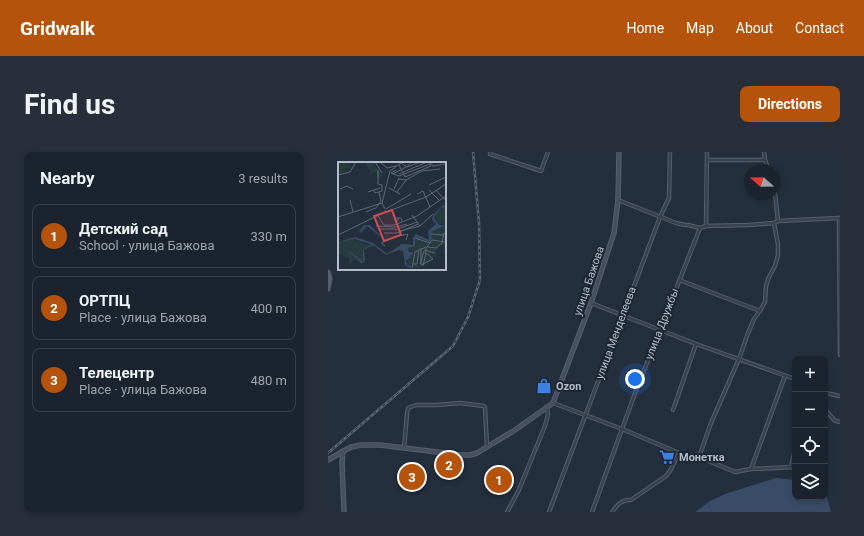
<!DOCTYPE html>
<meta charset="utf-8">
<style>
:root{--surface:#1b232e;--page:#282f3a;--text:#f1f3f6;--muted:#a0a4aa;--line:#39404a;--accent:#b45309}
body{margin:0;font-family:Roboto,sans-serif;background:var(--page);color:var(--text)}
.controls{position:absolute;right:12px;bottom:12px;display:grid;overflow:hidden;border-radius:8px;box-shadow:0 2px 6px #0003}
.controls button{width:36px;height:36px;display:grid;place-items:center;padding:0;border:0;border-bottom:1px solid var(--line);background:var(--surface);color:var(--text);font:20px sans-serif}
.compass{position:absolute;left:416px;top:12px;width:36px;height:36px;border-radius:50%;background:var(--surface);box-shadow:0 2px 6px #0003;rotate:290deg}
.you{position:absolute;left:307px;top:227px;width:14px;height:14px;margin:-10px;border:3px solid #fff;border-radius:50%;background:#1a73e8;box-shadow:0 0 0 6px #1a73e833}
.badge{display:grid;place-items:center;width:26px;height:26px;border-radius:50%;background:var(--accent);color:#fff;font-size:13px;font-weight:700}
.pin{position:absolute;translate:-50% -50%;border:2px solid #fff;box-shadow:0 1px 4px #0006}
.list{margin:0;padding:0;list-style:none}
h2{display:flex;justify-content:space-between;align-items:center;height:52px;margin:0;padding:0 16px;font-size:17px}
h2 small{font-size:13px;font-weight:400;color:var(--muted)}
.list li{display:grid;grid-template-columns:26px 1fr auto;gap:12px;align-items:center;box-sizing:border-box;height:64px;margin:0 8px 8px;padding:0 8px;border:1px solid var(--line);border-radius:8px}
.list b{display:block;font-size:15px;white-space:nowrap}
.list p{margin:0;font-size:13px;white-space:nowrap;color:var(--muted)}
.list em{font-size:13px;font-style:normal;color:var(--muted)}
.icon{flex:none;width:22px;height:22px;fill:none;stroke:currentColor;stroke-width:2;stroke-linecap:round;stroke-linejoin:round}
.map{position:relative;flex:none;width:512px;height:360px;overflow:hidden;border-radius:8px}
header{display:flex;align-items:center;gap:24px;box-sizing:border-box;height:56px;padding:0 20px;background:var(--accent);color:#fff}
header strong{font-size:19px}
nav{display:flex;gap:22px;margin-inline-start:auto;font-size:14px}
.intro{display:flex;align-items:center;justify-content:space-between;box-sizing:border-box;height:96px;padding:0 24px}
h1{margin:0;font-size:28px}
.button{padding:10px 18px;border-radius:8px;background:var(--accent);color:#fff;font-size:14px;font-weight:700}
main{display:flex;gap:24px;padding:0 24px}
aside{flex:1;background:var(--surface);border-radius:8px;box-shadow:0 2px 6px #0003}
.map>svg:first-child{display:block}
.water{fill:#394c67}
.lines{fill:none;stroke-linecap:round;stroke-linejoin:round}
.minor-casing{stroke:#565f6c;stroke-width:4.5}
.secondary-casing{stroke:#565f6c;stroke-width:5.5}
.primary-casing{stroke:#414a57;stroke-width:6}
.minor{stroke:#38414e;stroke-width:2.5}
.secondary{stroke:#465061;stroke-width:3.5}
.primary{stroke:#56606e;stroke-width:4}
.rail-casing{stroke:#5a6575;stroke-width:2.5}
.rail{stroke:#1d2633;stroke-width:1;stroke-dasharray:3;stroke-linecap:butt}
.labels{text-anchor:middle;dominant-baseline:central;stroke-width:4;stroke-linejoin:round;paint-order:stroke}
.street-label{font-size:11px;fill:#b4bcc9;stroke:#1d2633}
.poi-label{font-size:11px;font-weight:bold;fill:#b4bcc9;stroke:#1d2633;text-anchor:start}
.inset-road{fill:none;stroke:#5e6776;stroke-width:1}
.view{fill:#ce4d50;fill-opacity:0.15;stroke:#ce4d50;stroke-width:2}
.inset-edge{fill:none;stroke:#b4bcc9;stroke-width:2}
</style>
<header>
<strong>Gridwalk</strong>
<nav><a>Home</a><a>Map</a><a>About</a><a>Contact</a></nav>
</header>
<div class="intro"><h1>Find us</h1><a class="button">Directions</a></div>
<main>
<aside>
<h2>Nearby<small>3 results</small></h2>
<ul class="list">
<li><span class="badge">1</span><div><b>Детский сад</b><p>School · улица Бажова</p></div><em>330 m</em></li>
<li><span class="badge">2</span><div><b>ОРТПЦ</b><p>Place · улица Бажова</p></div><em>400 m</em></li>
<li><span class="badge">3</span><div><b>Телецентр</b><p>Place · улица Бажова</p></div><em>480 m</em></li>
</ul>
</aside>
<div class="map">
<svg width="512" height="360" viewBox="0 0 512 360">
<rect width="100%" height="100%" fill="#242f3e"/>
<polygon class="water" points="448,326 467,328 467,345 497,345 497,339 503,359 501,360 367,360 382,349 397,342"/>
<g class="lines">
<g class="minor-casing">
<g id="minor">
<polyline points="163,0 162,2 213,19 220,0"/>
<polyline points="436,0 437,8 441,18"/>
<polyline points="379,8 437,8"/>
<polyline points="446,32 450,69"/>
<polyline points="290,48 348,71 357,73"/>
<polyline points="511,66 512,203"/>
<polyline points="360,73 372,76 378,74 421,73 446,71 450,69 511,66"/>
<polyline points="378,74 379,0"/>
<polyline points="351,128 432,159"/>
<polyline points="263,151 368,192 467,227"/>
<polyline points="497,241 512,244"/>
<polyline points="225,251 294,277 351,301 370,308 376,307 407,320 423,317 467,315"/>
<polyline points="497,257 506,268 512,270"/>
<polyline points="345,258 368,192"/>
<polyline points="76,296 79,262 80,256 88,253 109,253 132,251 156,254 157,256 159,295"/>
<polyline points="370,308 383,271 411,207 420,181 426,167 432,159 437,150 438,134 441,125 447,114 450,103 450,92 446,71"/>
<polyline points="463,315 467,297"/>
<polyline points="423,317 457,224"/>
<polyline points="179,360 190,340 217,274 220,263 219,255"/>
<polyline points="221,360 332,65 341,46 342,0"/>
<polyline points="264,360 306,244 372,76"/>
<path d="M284 360C289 353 294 347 303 348L338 324 342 319 351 301"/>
</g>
</g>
<g class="secondary-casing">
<g id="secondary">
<polyline points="15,299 14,311 16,360"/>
<polyline points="0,308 23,295 33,293 52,293 133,303 142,303 149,301 187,278 225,251 263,151 286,81 290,48 291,0"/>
</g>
</g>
<g class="primary-casing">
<polyline id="primary" points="0,120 2,126 0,137"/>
</g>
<use href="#minor" class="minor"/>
<use href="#secondary" class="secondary"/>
<use href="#primary" class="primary"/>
<g class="rail-casing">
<polyline id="rail" points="0,301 125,194 140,165 152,128 151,71 145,0"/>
</g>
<use href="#rail" class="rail"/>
</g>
<defs>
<g id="shop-bare" transform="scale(1.2)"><path d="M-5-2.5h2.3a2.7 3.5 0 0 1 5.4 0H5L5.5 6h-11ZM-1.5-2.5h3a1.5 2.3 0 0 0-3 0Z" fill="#3f7fe0" stroke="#1d2633" stroke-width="2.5" paint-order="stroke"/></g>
<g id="supermarket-bare" transform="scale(1.2)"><path d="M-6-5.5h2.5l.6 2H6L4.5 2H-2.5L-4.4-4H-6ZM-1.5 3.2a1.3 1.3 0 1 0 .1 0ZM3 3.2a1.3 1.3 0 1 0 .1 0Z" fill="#3f7fe0" stroke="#1d2633" stroke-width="2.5" paint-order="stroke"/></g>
</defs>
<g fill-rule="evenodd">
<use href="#shop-bare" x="216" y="234"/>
<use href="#supermarket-bare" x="339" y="305"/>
</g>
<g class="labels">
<g class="street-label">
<text transform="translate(261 129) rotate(-71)">улица Бажова</text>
<text transform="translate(334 172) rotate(-69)">улица Дружбы</text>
<text transform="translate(288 181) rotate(-70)">улица Менделеева</text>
</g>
<g class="poi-label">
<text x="228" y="234">Ozon</text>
<text x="351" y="305">Монетка</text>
</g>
</g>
<g transform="translate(10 10)">
<rect width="108" height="108" fill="#242f3e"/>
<path d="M27 0H34L44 12 43 16 39 17 38 10 33 12ZM0 1H12L13 6 8 7 7 5 8 9 0 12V9L5 7H0ZM106 45 108 46V61L101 62 97 53ZM108 63V70L102 68 108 72V95L105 89 107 85 103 83 98 88 99 96 93 93 96 97 87 103 81 102 82 89 80 103 83 106 74 105V96L73 104 69 103 70 96 75 91 70 86 77 84V75L91 80 94 77 93 70ZM14 77 33 84 26 88 27 101 15 98 11 105V96L0 92V80Z" fill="#263c3f"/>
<path d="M105 43 108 45 103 46 96 55 101 63H108L93 70 94 76 92 80 77 75V84L70 86 71 90H73L75 91V92L68 99 69 103 72 104 75 97 72 106 67 103 65 89 61 88 48 93 35 83V86L34 83 26 88 27 97 25 101H23L14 92 7 90 14 91 25 100V88L33 82 16 77 0 80 17 75 35 81 49 92 64 82 75 83V76L78 72 91 78 90 69 98 62 94 58 95 53ZM26 63H32L47 78 29 64 23 71 21 70Z" fill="#394c67"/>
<path class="inset-road" d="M37 0 44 11M42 0 49 6 58 4M92 0 95 4 107 2M61 3 67 15 93 4 91 0M69 5 82 0M58 8 53 11 61 14M55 12 68 5M61 12 89 0M0 13 12 10 18 0M61 14 92 2M61 17 68 18 84 9 102 7M91 23 108 15M51 26 62 32M2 27 9 24 15 27M56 27 61 16M91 28 101 38M98 28 105 36 108 34M36 29 37 31 44 29V23L40 22V8M30 30 42 26M59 30 68 18M79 32 85 29 92 45M12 38 15 50M47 47 44 41 52 9 63 1 69 5 73 0M48 47 73 32M47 48 48 50 88 35 108 22M28 50 38 46 43 39 41 30M74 53 82 64M40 54 46 63H56L79 54 105 36 108 38M0 55 44 41M60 56V59H57V56H63L64 59M38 64 58 65 69 62M40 67H57M57 68 79 60M62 69 82 64 95 52M46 71H59M59 71 80 62M93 72 105 73M0 73 47 50M60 74 70 72 68 78M77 76 92 81M104 81 106 71 108 72M47 84 43 81 60 74M90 85 98 86 104 81M83 86V103L95 97 87 90V88M97 91 87 88 94 78 107 80M75 102H79L81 88M82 102 86 89M85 104 88 91M74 106 77 90 88 85"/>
<path class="view" d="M54 48 63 73 46 79 36 54Z"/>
<rect width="108" height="108" class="inset-edge"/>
</g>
</svg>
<div class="controls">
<button>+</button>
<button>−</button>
<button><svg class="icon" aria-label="locate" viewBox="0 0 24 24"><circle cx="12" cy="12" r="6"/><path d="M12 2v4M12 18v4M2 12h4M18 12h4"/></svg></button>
<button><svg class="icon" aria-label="layers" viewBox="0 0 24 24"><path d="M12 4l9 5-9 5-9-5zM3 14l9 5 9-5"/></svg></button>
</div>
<svg class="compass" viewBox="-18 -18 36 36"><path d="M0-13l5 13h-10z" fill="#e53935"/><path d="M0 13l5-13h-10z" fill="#a0a4aa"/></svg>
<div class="you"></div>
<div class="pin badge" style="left:171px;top:328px">1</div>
<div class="pin badge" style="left:121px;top:313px">2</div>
<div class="pin badge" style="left:84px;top:325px">3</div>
</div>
</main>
